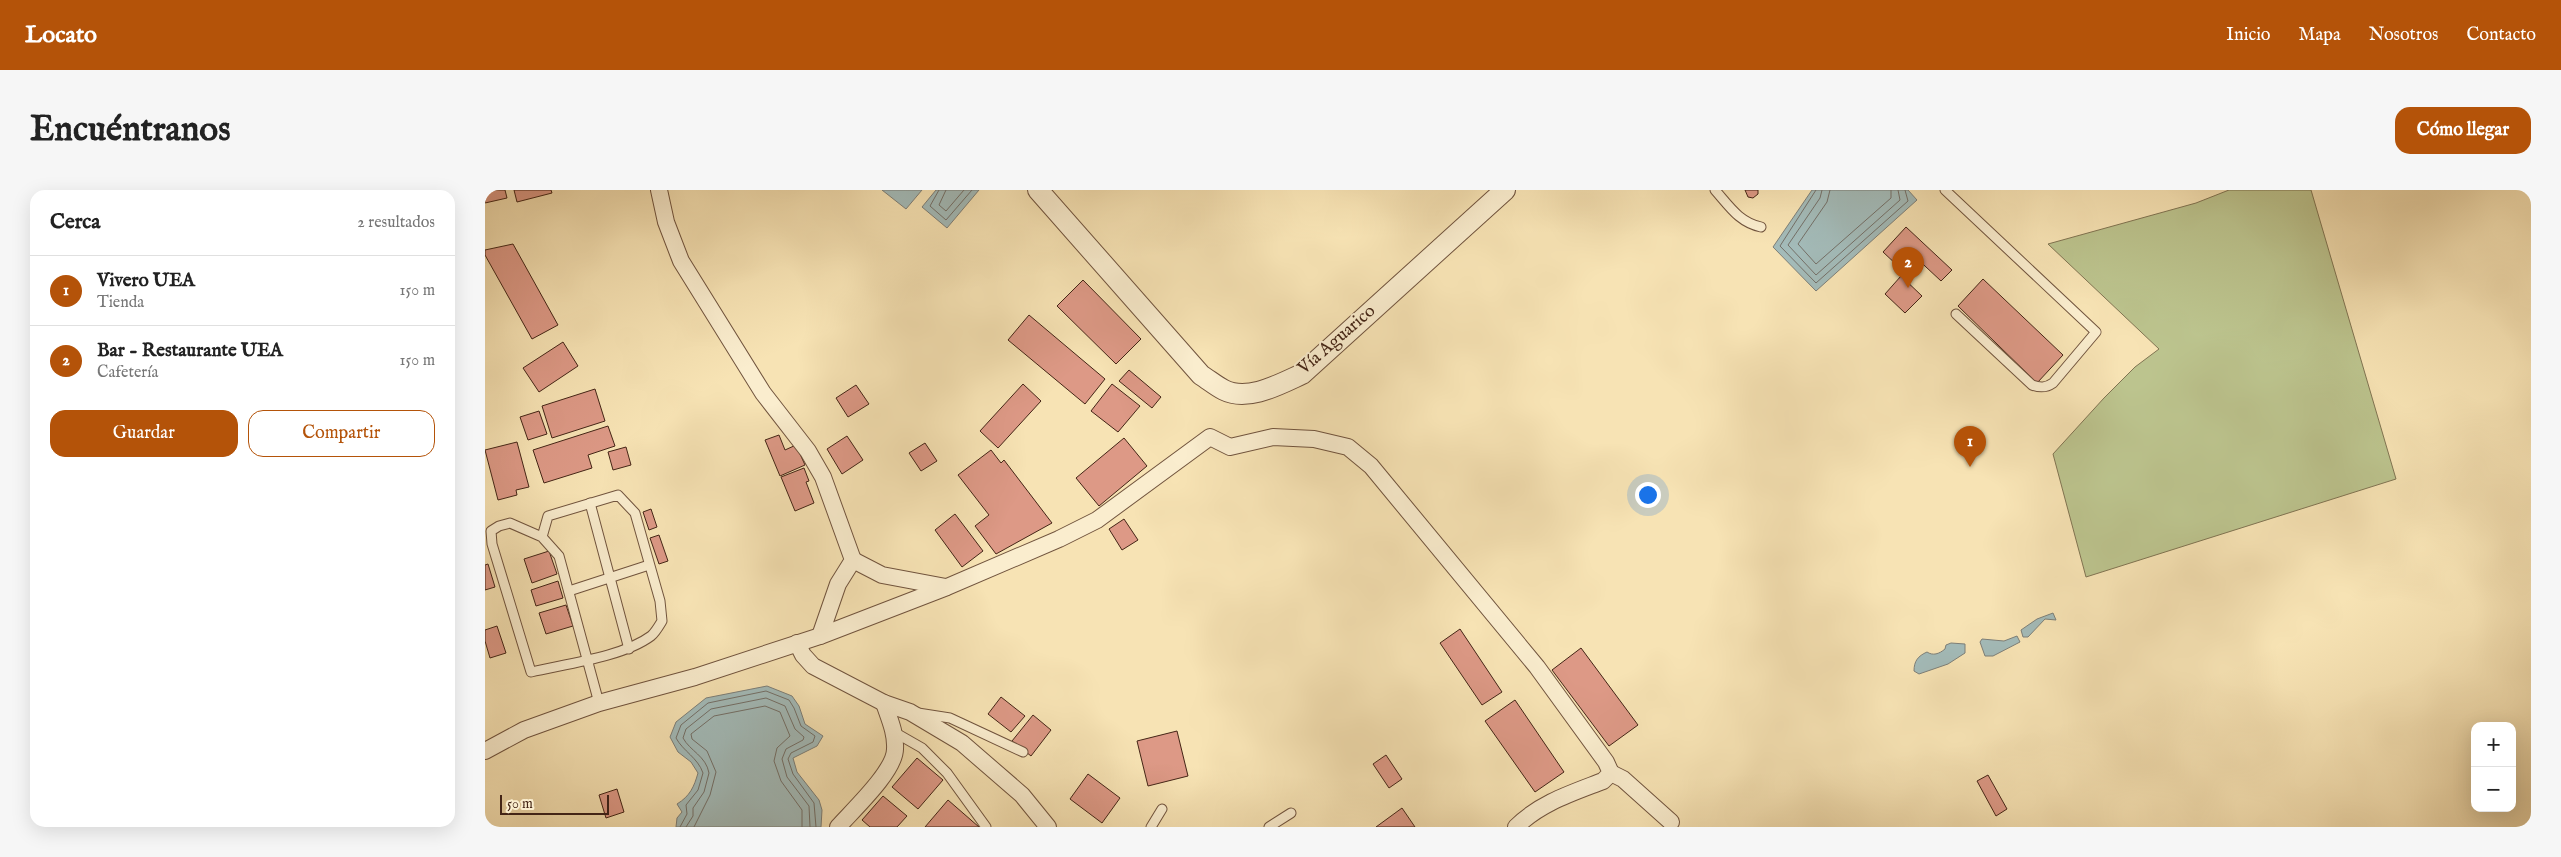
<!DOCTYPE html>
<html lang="es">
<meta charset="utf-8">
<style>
:root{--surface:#fff;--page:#f6f6f6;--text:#222;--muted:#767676;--line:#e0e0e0;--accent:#b45309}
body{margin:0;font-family:"IM FELL English",serif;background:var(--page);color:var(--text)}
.controls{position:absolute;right:15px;bottom:15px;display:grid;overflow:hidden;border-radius:10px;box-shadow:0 5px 20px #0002}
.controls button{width:45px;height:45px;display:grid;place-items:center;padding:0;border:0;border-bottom:1px solid var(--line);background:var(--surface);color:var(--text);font:25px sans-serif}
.scale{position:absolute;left:15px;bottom:12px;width:109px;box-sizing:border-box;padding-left:5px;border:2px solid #442516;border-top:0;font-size:14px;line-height:18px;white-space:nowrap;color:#442516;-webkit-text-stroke:4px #faedce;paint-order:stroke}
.you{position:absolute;left:1162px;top:304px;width:18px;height:18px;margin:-12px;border:4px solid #fff;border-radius:50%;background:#1a73e8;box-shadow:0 0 0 8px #1a73e833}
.badge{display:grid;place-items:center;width:32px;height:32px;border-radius:50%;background:var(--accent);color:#fff;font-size:16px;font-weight:700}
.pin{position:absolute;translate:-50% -41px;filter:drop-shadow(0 1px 2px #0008)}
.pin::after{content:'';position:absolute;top:26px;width:18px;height:15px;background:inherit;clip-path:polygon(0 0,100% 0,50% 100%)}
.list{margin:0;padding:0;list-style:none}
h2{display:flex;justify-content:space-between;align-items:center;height:65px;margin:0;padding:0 20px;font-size:21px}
h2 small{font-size:16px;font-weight:400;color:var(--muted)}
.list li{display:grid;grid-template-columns:32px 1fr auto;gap:15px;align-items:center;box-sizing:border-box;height:70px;padding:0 20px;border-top:1px solid var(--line)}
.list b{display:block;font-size:19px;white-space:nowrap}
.list p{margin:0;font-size:16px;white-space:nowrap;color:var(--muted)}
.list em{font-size:16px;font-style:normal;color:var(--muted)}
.actions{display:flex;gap:10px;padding:15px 20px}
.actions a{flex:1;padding:11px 0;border:1px solid var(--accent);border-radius:15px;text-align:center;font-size:18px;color:var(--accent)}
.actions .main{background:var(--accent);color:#fff}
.map{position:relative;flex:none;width:2046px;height:637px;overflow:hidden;border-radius:15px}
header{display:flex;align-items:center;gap:30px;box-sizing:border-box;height:70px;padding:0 25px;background:var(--accent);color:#fff}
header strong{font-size:24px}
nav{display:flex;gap:28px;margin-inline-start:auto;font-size:18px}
.intro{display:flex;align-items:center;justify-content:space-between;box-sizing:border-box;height:120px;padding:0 30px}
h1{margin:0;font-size:35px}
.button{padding:12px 22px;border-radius:15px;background:var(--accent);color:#fff;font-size:18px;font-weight:700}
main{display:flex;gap:30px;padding:0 30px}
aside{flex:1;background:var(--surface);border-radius:15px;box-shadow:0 5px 20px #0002}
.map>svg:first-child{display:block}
.green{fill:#bcc48e;stroke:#807452}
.water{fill:#a3bbb9;stroke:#7d7f78}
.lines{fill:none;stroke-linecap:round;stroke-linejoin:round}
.shore{stroke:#747068;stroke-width:1}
.building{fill:#dd9986;stroke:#442516}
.service-casing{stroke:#71543e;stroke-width:11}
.minor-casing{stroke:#71543e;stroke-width:18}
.tertiary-casing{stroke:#71543e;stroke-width:22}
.service{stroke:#faedce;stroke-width:9}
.minor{stroke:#faedce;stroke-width:16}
.tertiary{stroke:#faedce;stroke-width:20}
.labels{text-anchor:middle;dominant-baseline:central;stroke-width:4;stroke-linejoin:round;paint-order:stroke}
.street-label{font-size:18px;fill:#442516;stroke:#faedce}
</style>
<header>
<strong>Locato</strong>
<nav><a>Inicio</a><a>Mapa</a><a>Nosotros</a><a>Contacto</a></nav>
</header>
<div class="intro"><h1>Encuéntranos</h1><a class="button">Cómo llegar</a></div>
<main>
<aside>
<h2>Cerca<small>2 resultados</small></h2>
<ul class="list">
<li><span class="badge">1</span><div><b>Vivero UEA</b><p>Tienda</p></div><em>150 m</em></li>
<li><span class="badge">2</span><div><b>Bar - Restaurante UEA</b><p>Cafetería</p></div><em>150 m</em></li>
</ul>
<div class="actions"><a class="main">Guardar</a><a>Compartir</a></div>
</aside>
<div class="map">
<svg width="2046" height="637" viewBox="0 0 2046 637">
<rect width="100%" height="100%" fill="#f7e3b4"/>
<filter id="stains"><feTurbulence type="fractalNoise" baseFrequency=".004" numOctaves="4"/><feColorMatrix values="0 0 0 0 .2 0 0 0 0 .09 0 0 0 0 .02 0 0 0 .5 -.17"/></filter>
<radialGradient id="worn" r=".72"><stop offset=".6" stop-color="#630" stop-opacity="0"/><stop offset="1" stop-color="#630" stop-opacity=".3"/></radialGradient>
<polygon class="green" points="1744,0 1826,0 1911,289 1601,387 1568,264 1619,208 1650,177 1674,159 1563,54 1711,13"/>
<g class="water">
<polygon points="397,0 437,0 421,19"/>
<polygon points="451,0 494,0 462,38 437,17"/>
<polygon points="1327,0 1423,0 1432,10 1331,101 1288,57"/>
<polygon points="1568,423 1571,430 1560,429 1543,447 1538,447 1536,440 1552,429"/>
<polygon points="1532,446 1535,452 1508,466 1500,466 1495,452 1497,449 1519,451"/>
<path d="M1466 453 1480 454V463L1463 474 1434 484 1429 481C1429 471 1433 466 1442 462 1448 466 1454 464 1460 459L1461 455Z"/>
<path d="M282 496 307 506 314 516 320 534 338 546 332 556 308 568 312 582 334 610 337 620 336 637H191L192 628 197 622 192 614C205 606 209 597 213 583L206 572 193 562 185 547 191 532 221 508Z"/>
</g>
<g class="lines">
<g class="shore">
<polyline points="454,0 445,16 461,30 487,0"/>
<polyline points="461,0 454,15 461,21 479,0"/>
<polyline points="1331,0 1295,56 1331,93 1423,11 1420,0"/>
<polyline points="1337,0 1335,8 1303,55 1331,85 1415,10 1413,0"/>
<polyline points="1345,0 1342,12 1313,54 1331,74 1406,8 1406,0"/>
<path d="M195 637 202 624 201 615 213 600 218 583C213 568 198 561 191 548L196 535 223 513 281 501 304 510 309 518 316 536 330 546 328 552 306 563 303 569 308 584 329 613 331 637"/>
<path d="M201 637 208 626V618L219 602 224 583C221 566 205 561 198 548L201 539 226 519 281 508 300 516 310 539 319 547 318 550 301 559 297 569 302 587 324 616 325 637"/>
<polyline points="209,637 225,605 231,582 222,561 207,549 206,544 229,526 280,516 295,522 305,546 292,558 289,571 296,591 317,620 317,637"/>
</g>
</g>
<g class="building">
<polygon points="0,0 20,0 22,8 0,13"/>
<polygon points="29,0 66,0 67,3 32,12"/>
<polygon points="1260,0 1273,0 1273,4 1268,8 1263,7"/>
<polygon points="1421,37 1467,80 1456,91 1426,63 1413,76 1398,62"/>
<polygon points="28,54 73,135 47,149 0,65 0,60"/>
<polygon points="1416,86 1437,106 1420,123 1400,104"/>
<polygon points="1498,89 1578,165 1552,193 1473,116"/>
<polygon points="598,90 656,149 631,174 572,116"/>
<polygon points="544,125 620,189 600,214 523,150"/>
<polygon points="78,152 93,176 54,202 38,178"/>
<polygon points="644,180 676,207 667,218 634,191"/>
<polygon points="538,194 556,211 513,258 495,241"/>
<polygon points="627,194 655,216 633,242 606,221"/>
<polygon points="371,195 384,214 363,227 351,208"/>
<polygon points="110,199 120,231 67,248 57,216"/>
<polygon points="54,221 62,244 43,250 35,227"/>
<polygon points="123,236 130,256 103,265 107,278 59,293 48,260"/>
<polygon points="294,245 300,260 311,255 320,275 295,286 280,250"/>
<polygon points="362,246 378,270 357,284 342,259"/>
<polygon points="639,248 662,276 614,316 591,288"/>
<polygon points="32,252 44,297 31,300 32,305 13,310 0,260"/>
<polygon points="440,253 452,271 436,281 424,263"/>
<polygon points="141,257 146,275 128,280 123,262"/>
<polygon points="506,260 516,273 519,270 567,333 511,364 490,336 504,325 473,285"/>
<polygon points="319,278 324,291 321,292 329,313 310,321 296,287"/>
<polygon points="166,319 172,337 164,340 158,322"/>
<polygon points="470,324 498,361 477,377 450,340"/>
<polygon points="639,329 653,350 637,360 624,339"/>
<polygon points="174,345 183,371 174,374 165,348"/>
<polygon points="64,361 72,384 47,393 39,369"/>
<polygon points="3,374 10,397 0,400 0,375"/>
<polygon points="73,391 78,408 51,416 46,400"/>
<polygon points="81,415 88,436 61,444 54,423"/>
<polygon points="12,436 21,463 5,468 0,451 0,440"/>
<polygon points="975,439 1017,502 997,515 955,453"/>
<polygon points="1096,458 1153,535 1124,556 1067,480"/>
<polygon points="516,507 540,526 526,542 503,524"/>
<polygon points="1030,510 1079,582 1050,602 1000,531"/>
<polygon points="548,525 566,540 546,566 527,551"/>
<polygon points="692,541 703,586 663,596 652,551"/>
<polygon points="901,565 917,589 904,598 888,574"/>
<polygon points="432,568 458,590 433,619 407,597"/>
<polygon points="603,584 635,608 617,633 585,609"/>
<polygon points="1503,585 1522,619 1511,626 1492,591"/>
<polygon points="132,599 139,622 121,628 114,605"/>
<polygon points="398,606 422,626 412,637 385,637 377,630"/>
<polygon points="463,610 494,637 440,637"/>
<polygon points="917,618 930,637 891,637"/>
</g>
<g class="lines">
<g class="service-casing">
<g id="service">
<path d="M1230 0C1245 17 1254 32 1276 37"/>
<path d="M1460 0 1611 142 1568 193C1561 198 1555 198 1547 195L1471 124"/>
<polyline points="105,313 144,459"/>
<path d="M57 347 63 326 133 305 150 323 175 411 177 431C174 436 170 443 166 446 138 467 80 474 46 482L7 354 6 341 14 336 25 333 57 347 74 366 114 513"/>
<polyline points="84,401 164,375"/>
<polyline points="433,523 465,528 538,562"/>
<polyline points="409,542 437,558 462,583 501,637"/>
<polyline points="666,637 677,619"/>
<polyline points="784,637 806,623"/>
</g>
</g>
<g class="minor-casing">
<g id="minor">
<polyline points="174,0 181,32 196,71 278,203 323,261 338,287 368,370 353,394 335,446"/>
<polyline points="368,370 397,385 461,397"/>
<polyline points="312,453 318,465 328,476 399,513 425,522 477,553 537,605 563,637"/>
<path d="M0 561 39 540 114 513 210 487 335 446 462 397 574 349 612 330 725 247 745 257 788 247 829 249 863 257 886 276 1052 477 1121 572 1126 583 1118 591C1087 603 1055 613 1031 637"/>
<polyline points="1126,583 1138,589 1186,632"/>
<path d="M353 637C368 620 410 581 410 559 411 543 404 528 399 513"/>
</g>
</g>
<g class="tertiary-casing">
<path id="tertiary" d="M553 0 716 185C724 190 731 196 739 200 763 212 795 194 817 184L1020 0"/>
</g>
<use href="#service" class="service"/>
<use href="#minor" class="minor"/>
<use href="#tertiary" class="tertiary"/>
</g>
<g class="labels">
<g class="street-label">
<text transform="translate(852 150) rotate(-41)">Vía Aguarico</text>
</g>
</g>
<rect width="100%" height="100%" filter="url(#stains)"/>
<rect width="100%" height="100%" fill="url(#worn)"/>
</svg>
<div class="controls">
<button>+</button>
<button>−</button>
</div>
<div class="scale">50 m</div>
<div class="you"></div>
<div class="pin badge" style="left:1485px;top:277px">1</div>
<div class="pin badge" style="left:1423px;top:98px">2</div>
</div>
</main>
